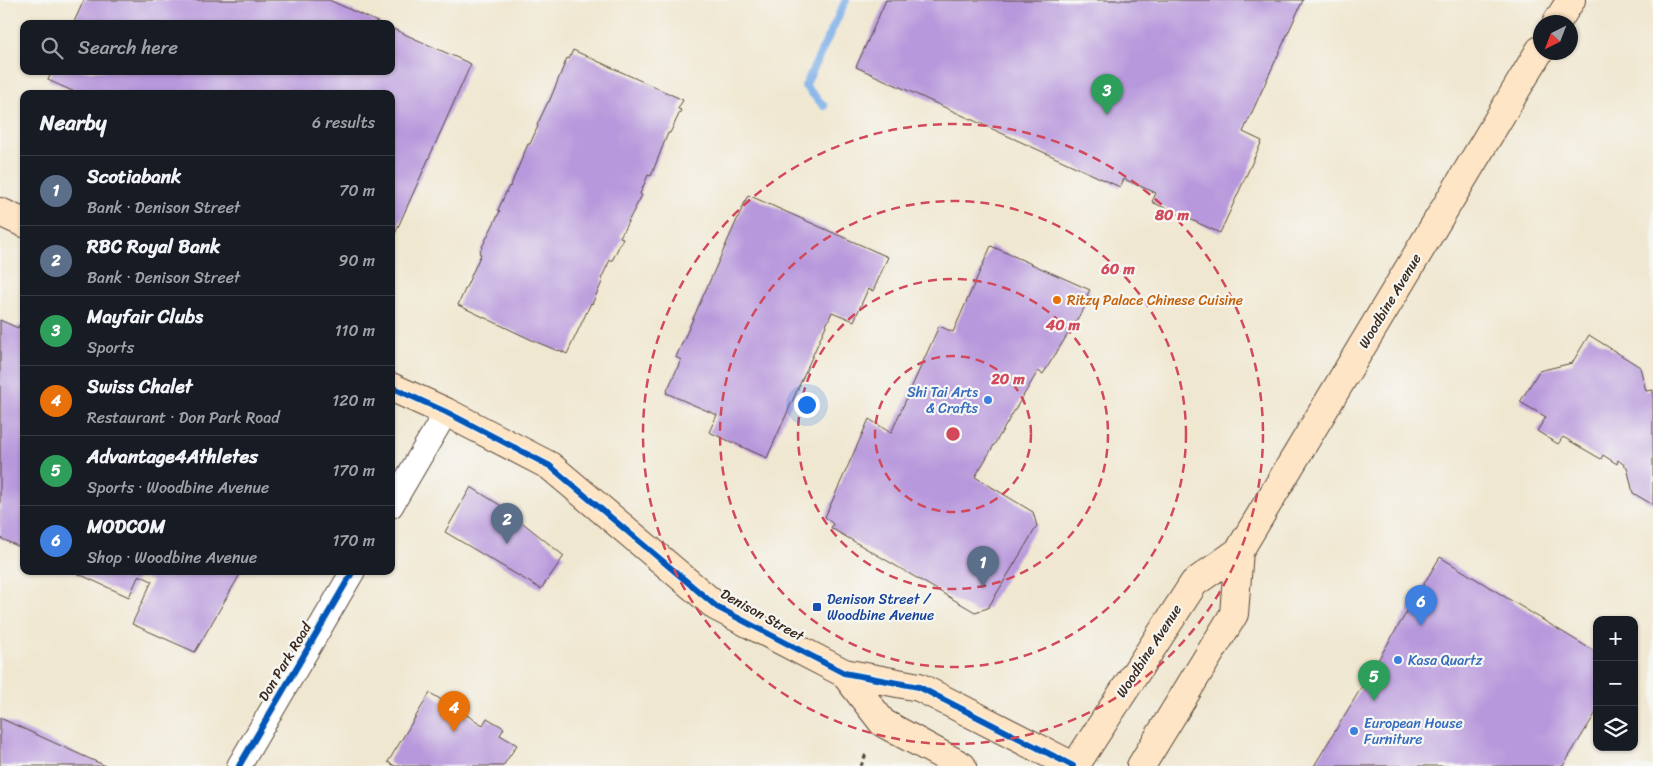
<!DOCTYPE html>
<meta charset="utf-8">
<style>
:root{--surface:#171b24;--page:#242831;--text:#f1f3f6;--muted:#9ea1a6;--line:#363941;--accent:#8c9099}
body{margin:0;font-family:Sriracha,sans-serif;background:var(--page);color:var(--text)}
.controls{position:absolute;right:15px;bottom:15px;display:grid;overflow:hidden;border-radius:10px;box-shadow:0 1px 4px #0004}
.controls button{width:45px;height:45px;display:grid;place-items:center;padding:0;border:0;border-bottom:1px solid var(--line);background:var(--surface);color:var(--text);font:25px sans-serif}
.compass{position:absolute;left:1533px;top:15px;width:45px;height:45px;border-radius:50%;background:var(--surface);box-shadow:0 1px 4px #0004;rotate:222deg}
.you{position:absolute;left:806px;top:404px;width:18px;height:18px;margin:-12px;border:4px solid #fff;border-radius:50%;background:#1a73e8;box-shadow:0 0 0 8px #1a73e833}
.badge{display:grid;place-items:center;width:32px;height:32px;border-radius:50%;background:var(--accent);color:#fff;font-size:16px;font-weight:700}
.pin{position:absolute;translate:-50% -41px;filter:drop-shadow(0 1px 2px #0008)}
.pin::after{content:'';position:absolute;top:26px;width:18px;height:15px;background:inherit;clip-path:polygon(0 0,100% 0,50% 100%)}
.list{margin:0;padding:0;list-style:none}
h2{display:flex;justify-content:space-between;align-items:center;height:65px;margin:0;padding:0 20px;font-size:21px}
h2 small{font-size:16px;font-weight:400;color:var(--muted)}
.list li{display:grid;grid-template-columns:32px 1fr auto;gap:15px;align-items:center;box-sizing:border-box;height:70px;padding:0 20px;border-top:1px solid var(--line)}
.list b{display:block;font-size:19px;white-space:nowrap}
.list p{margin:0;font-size:16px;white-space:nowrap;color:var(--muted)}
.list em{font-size:16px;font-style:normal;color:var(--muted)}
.icon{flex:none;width:28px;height:28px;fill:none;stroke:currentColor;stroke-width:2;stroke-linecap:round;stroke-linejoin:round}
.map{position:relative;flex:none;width:1653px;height:766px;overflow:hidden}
.search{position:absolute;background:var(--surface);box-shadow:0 1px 4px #0004;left:20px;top:20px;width:375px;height:55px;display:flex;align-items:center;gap:12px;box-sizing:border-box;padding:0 18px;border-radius:10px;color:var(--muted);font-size:19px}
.panel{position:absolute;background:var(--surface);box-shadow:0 1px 4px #0004;left:20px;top:90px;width:375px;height:485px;border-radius:10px}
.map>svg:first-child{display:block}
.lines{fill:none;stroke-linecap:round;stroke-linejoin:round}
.stream{stroke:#7cafe9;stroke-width:8}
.building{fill:#b898dc}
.street-casing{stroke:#564639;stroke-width:26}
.secondary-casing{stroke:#564639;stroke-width:30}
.path{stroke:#564639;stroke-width:3;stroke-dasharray:4 4;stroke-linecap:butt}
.street{stroke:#fff;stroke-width:24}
.secondary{stroke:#fee5c5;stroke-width:28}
.cycleway-casing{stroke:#f6f6f2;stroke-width:9}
.cycleway{stroke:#0057b8;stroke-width:6}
.ring{fill:none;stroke:#d1495b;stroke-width:2.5;stroke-dasharray:9 6}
.food-dot{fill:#e8710a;stroke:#f6f6f2;stroke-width:2}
.shop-dot{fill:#3f7fe0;stroke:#f6f6f2;stroke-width:2}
.transit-dot{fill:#1a4fb4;stroke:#f6f6f2;stroke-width:2}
.labels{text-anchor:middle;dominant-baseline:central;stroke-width:4.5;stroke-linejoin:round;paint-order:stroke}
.food-label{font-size:14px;fill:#c56008;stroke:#f6f6f2;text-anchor:start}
.street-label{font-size:14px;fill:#3b2a1e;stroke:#f6f6f2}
.shop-label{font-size:14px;fill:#366cbe;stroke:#f6f6f2;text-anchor:start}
.transit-label{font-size:14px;fill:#164399;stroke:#f6f6f2;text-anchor:start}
.centre{fill:#d1495b;stroke:#f6f6f2;stroke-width:2.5}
.ring-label{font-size:15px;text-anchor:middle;font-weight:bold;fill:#d1495b;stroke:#f6f6f2;stroke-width:4.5;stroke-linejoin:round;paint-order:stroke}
</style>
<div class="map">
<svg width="1653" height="766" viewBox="0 0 1653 766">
<rect width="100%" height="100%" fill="#f6f6f2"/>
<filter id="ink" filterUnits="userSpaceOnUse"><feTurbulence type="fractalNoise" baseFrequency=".02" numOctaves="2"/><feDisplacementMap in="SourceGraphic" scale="10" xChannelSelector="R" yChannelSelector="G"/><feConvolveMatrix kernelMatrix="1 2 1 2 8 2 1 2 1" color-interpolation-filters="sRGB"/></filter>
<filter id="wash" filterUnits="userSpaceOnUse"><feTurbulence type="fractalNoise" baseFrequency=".0096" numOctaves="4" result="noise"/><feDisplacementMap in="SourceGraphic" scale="20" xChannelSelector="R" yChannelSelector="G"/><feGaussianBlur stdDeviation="1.12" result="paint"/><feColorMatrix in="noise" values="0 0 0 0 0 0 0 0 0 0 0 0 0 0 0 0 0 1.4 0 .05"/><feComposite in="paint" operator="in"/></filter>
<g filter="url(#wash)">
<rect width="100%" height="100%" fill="#f0e7d0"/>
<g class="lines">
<polyline class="stream" points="824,106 805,86 846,0"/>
</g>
<g id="blocks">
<g class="building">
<polygon points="84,0 329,0 382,24 73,24"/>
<polygon points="886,0 1303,0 1243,132 1262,141 1220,233 1152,202 1156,193 1124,179 1120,187 856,67"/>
<polygon points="391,28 471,64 394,236 391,234 391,94 79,94 48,80 52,71 391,71"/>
<polygon points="573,50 683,100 678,109 681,110 670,133 668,133 651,176 648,175 640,194 642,195 620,237 623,238 612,261 610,260 601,279 603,280 592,304 591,303 567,354 559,350 558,351 532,340 458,305 481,254 479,253 500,211 498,210 509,186 510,187 528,144 530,144 538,126 537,125 548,102 549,102 567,58 569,59"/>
<polygon points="748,195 888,257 873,291 868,289 854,321 832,312 767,458 709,432 717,415 666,393 681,360 676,357"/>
<polygon points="991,246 1090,290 1087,295 1091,297 1043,374 1038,371 975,477 1033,512 1037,526 988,608 975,612 831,528 833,524 825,517 869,419 891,433 939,326 953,332"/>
<polygon points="0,320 18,328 19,325 24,327 24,549 0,538"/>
<polygon points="1589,335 1640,367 1646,391 1653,390 1653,505 1633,493 1627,467 1618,460 1617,464 1603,455 1601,459 1563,437 1558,444 1537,431 1546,417 1520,402 1539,371 1572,363"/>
<polygon points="471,487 503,507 564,556 541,589 445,532"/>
<polygon points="1440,557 1597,653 1597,711 1563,766 1314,766"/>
<polygon points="72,571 242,571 195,652 132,624 152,581 139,575 129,597"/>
<polygon points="430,693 483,725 487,718 504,728 500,735 517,745 503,766 395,766 388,762"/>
<polygon points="0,718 90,759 106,766 0,766"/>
</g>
</g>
</g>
<g filter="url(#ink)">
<use href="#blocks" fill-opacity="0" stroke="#564639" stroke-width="1"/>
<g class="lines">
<g class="street-casing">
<g id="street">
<polyline points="391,506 446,412"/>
<polyline points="239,766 353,571"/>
</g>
</g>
<g class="secondary-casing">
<g id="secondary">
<polyline points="1557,22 1571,0"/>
<polyline points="0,212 24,223"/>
<polyline points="391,387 446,412 550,466 717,607 844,673 919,687 1073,766"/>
<polyline points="844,673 883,723 962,766"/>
<polyline points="1075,766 1194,583 1239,551 1540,50"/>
<polyline points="1141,766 1234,614 1239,551"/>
</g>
</g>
<polyline class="path" points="861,766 866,754"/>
<use href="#street" class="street"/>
<use href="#secondary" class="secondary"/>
<g class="cycleway-casing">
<g id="cycleway">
<polyline points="391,387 446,412 550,466 717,607 844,673 919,687 1073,766"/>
<polyline points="239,766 353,571"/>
</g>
</g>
<use href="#cycleway" class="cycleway"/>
</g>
</g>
<g class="ring">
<circle cx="953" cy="434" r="78"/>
<circle cx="953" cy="434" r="155"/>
<circle cx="953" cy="434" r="233"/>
<circle cx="953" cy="434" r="310"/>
</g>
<circle class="food-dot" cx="1057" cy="300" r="5"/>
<g class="shop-dot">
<circle cx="988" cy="400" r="5"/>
<circle cx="1398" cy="660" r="5"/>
<circle cx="1354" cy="731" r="5"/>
</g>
<rect class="transit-dot" x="812" y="602" width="10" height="10" rx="2.5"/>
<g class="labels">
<g class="food-label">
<text x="1067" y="300">Ritzy Palace Chinese Cuisine</text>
</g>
<g class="street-label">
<text transform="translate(1390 301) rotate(-59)">Woodbine Avenue</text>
<text transform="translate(762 615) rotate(29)">Denison Street</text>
<text transform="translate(1149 651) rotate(-57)">Woodbine Avenue</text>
<text transform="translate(285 662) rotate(-59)">Don Park Road</text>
</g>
<g class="shop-label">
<text x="978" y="392" text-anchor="end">Shi Tai Arts<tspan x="978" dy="16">&amp; Crafts</tspan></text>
<text x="1408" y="660">Kasa Quartz</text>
<text x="1364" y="723">European House<tspan x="1364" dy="16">Furniture</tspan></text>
</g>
<g class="transit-label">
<text x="827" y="599">Denison Street /<tspan x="827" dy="16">Woodbine Avenue</tspan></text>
</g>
</g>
<circle cx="953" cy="434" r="8" class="centre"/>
<g class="ring-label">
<text x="1172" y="220">80 m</text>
<text x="1118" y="274">60 m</text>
<text x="1063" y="330">40 m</text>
<text x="1008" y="384">20 m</text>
</g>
</svg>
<div class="controls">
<button>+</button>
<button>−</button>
<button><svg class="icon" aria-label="layers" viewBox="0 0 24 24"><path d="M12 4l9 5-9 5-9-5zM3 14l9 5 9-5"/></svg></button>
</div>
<svg class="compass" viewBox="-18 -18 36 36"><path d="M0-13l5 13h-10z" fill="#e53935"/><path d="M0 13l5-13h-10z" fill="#9ea1a6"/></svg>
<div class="you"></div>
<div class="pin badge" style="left:983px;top:587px;background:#5c6f8a">1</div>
<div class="pin badge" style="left:507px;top:544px;background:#5c6f8a">2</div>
<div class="pin badge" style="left:1107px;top:115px;background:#2e9e5b">3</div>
<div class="pin badge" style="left:454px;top:732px;background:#e8710a">4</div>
<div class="pin badge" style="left:1374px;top:701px;background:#2e9e5b">5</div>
<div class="pin badge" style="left:1421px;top:626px;background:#3f7fe0">6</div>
<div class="search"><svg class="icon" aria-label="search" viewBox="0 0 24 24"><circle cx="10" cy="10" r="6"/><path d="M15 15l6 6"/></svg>Search here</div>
<section class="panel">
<h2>Nearby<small>6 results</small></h2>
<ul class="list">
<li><span class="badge" style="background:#5c6f8a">1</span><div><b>Scotiabank</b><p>Bank · Denison Street</p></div><em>70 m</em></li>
<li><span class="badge" style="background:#5c6f8a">2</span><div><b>RBC Royal Bank</b><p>Bank · Denison Street</p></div><em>90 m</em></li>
<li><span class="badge" style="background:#2e9e5b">3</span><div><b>Mayfair Clubs</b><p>Sports</p></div><em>110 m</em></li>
<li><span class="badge" style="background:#e8710a">4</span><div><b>Swiss Chalet</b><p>Restaurant · Don Park Road</p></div><em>120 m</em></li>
<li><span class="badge" style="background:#2e9e5b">5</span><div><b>Advantage4Athletes</b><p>Sports · Woodbine Avenue</p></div><em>170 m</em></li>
<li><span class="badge" style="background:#3f7fe0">6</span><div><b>MODCOM</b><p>Shop · Woodbine Avenue</p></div><em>170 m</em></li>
</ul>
</section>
</div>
